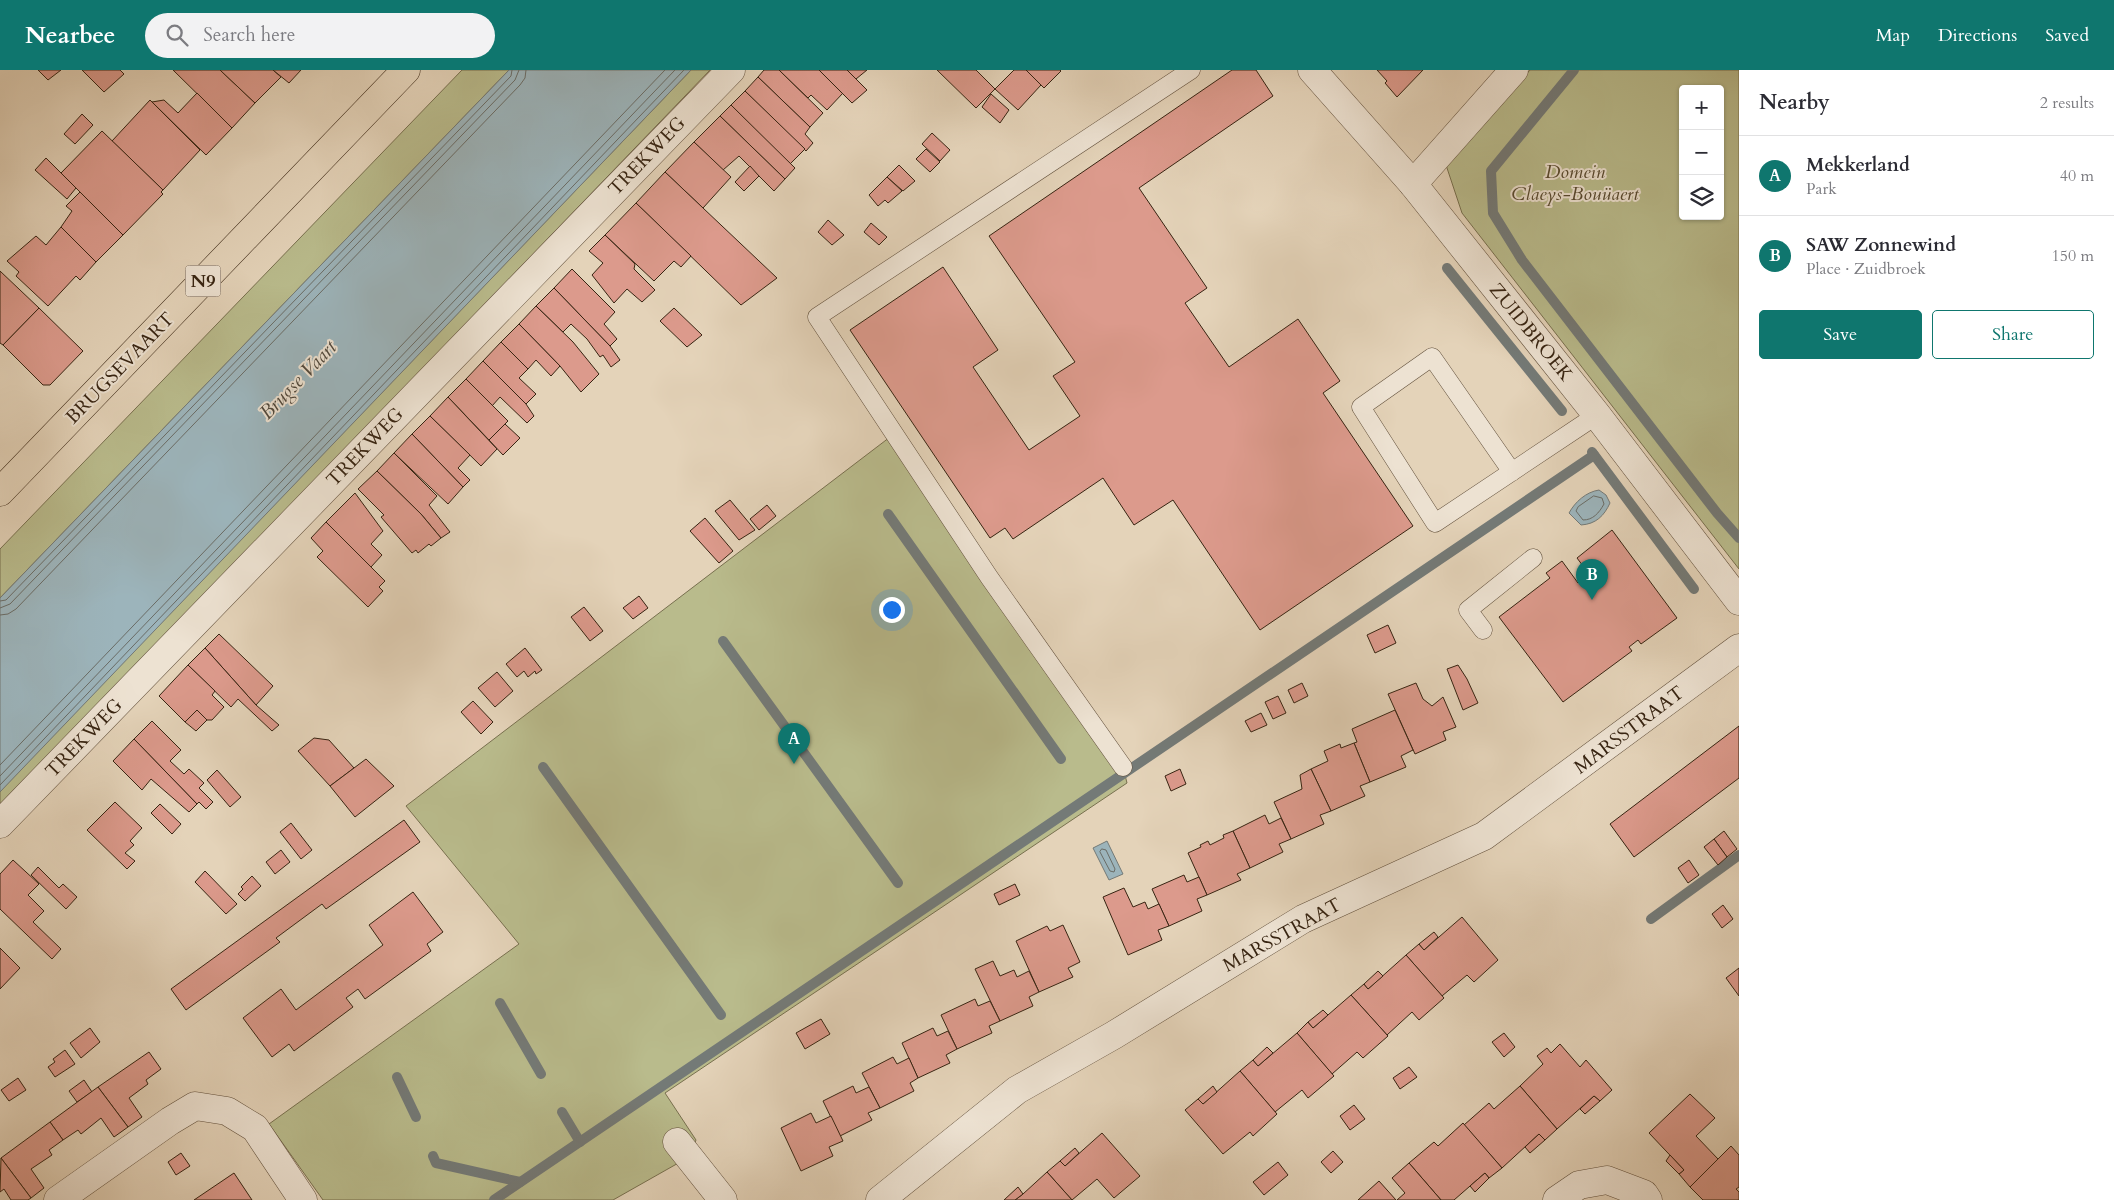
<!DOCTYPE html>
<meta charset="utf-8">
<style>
:root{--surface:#fff;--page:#f2f2f3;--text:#2b2b33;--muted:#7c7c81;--line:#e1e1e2;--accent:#0f766e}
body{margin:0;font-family:Cardo,serif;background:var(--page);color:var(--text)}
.controls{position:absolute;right:15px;top:15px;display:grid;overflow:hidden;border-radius:5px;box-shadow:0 1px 4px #0004}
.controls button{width:45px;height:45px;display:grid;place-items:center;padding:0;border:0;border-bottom:1px solid var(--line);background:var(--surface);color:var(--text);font:25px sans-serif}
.you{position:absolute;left:891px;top:539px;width:18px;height:18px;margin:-12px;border:4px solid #fff;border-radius:50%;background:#1a73e8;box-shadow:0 0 0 8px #1a73e833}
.badge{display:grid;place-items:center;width:32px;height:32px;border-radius:50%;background:var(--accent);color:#fff;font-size:16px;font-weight:700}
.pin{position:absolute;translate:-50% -41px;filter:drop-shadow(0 1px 2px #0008)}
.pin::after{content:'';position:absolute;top:26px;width:18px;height:15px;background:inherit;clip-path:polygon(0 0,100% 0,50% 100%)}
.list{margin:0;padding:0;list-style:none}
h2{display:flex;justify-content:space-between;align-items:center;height:65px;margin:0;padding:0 20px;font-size:21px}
h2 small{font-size:16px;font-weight:400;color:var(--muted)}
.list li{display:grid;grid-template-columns:32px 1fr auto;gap:15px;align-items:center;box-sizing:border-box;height:80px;padding:0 20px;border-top:1px solid var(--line)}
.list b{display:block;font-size:19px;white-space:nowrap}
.list p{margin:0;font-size:16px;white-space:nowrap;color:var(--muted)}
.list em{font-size:16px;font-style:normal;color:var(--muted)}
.actions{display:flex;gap:10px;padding:15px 20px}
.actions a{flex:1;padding:11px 0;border:1px solid var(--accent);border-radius:5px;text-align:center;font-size:18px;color:var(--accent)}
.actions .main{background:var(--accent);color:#fff}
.icon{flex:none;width:28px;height:28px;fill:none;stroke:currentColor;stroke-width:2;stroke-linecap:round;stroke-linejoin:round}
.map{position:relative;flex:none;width:1739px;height:1130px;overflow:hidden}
header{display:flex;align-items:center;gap:30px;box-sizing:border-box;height:70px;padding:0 25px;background:var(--accent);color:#fff}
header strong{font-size:24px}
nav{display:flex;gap:28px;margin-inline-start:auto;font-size:18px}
.search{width:350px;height:45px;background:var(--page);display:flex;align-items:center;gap:12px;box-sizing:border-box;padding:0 18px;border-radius:28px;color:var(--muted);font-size:19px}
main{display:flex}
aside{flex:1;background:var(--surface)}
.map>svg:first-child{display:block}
.green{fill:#b9bb8c;stroke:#78704f;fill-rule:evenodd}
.water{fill:#9cb4bb;stroke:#747a77}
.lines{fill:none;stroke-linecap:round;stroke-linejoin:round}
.shore{stroke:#6a6c66;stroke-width:1}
.stream{stroke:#747a77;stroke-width:10}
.building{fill:#dc9a8c;stroke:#372412}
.lane-casing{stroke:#62503c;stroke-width:19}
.street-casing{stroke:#62503c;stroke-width:29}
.primary-casing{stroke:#372412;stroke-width:29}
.lane{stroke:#ede2d2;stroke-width:18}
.street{stroke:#ede2d2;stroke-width:28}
.primary{stroke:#e4d3b9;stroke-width:28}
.labels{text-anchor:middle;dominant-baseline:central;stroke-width:4;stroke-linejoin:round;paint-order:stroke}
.shield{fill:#ede2d2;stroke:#6e5d4c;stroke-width:1}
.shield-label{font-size:18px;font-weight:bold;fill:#372412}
.street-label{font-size:19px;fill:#372412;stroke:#ede2d2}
.park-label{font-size:19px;font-style:italic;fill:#584a30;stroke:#ede2d2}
.water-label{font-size:20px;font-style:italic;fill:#50483c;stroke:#ede2d2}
</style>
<header>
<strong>Nearbee</strong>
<div class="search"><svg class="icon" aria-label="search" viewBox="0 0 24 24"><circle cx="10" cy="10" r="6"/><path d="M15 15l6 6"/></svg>Search here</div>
<nav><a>Map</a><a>Directions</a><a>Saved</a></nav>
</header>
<main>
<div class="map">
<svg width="1739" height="1130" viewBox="0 0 1739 1130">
<rect width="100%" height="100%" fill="#e4d3b9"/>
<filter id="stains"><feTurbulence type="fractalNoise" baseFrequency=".004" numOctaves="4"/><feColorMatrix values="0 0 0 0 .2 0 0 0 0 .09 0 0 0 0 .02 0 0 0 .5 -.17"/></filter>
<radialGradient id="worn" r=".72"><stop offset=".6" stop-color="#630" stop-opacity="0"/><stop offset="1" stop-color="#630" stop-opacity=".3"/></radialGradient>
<g class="green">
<polygon points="462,0 509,0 0,528 0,479"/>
<polygon points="691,0 710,0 0,738 0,721"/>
<path d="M1530 0H1739V499L1462 143 1446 95ZM1683 19H1720V146H1683Z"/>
<polygon points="894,364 1123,697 1127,713 665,1023 696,1070 689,1087 613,1130 323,1130 269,1054 519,874 406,736"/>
</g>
<g class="water">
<polygon points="509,0 691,0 0,722 0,528"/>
<path d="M1599 420 1606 425 1610 433C1604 446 1596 454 1581 455L1569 443C1575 432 1586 422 1599 420Z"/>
<polygon points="1107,771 1123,804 1109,810 1093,778"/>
</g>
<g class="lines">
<g class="shore">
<path d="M1594 426 1602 428 1604 434C1599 443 1593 450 1583 450L1576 441 1578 437Z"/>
<polyline points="0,531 6,530 511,6 512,0"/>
<polyline points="0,538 10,534 515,10 519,0"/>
<polyline points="0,545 8,544 16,539 520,15 525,8 526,0"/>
<polyline points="0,695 665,0"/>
<polyline points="0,706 675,0"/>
<polyline points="0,715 684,0"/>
<polygon points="1102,779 1106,780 1115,799 1114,802 1110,801 1100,782"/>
</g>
<g class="stream">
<polyline points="1574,0 1491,101 1493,143 1522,190 1717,443 1739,468"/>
<polyline points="1447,198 1562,341"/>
<polyline points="1592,382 1694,519"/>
<polyline points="888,444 1061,689"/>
<polyline points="723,571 898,813"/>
<polyline points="543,697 721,945"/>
<polyline points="1651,849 1739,785"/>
<polyline points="500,933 541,1004"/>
<polyline points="397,1007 416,1047"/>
<polyline points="562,1042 580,1072"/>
<polyline points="433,1086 436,1093 520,1112"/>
<polyline points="494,1130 1594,385"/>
</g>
</g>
<g class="building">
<polygon points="38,0 61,0 48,10"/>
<polygon points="82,0 120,0 124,4 104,22"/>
<polygon points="173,0 220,0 255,33 232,58"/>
<polygon points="220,0 273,0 281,7 255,33"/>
<polygon points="273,0 301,0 289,13"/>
<polygon points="764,0 779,0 823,43 810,57 758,7"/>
<polygon points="779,0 819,0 843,23 827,40 811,25 808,28"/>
<polygon points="819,0 847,0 867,20 852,33"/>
<polygon points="847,0 867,0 856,9"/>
<polygon points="937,0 976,0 995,19 976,38"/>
<polygon points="1014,0 1026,0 1041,15 1018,40 995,19"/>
<polygon points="1026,0 1060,0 1061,1 1044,18"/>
<polygon points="1232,0 1256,0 1273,26 1139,118 1207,218 1185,233 1229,297 1298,249 1340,311 1323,323 1413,456 1260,560 1173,430 1134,455 1103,408 1013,469 1005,458 990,468 850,260 943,197 998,280 973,297 1029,380 1080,346 1053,306 1075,292 989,166"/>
<polygon points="1377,0 1423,0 1397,27 1385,13 1387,11"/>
<polygon points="758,7 810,57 805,64 813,73 806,81 745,21"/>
<polygon points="745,21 805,79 790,94 731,35"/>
<polygon points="197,23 232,58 206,85 152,32 164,30 178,43"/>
<polygon points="991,24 1009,40 1000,53 982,37"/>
<polygon points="150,30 200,80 163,120 112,71"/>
<polygon points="731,35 795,98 785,109 720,46"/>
<polygon points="82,44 93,55 75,74 64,64"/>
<polygon points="720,46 785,109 774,121 739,86 723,100 694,72"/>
<polygon points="102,61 163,120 161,122 163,124 123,165 61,103"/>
<polygon points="932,63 950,80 940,91 922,74"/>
<polygon points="694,72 731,107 703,138 665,102"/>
<polygon points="926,79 940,92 930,102 916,89"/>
<polygon points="46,88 76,118 67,129 35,100"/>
<polygon points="899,95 915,111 903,121 887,107"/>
<polygon points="750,96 759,106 744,121 735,112"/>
<polygon points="665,102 703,138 777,208 741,235 636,133"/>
<polygon points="887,107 902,121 888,133 885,130 878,136 869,125"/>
<polygon points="80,122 123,165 96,192 61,157 72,141 66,136"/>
<polygon points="636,133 691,186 681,197 674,191 654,211 605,165"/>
<polygon points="828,150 844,165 832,175 818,162"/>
<polygon points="871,153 887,167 879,175 864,162"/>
<polygon points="61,157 96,192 80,210 76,206 48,236 16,206 19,202 7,191 36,166 46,175"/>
<polygon points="605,165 635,194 634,199 655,220 642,232 627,219 614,233 592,205 603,193 589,181"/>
<polygon points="572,199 615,242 604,254 617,269 610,276 554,218"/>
<polygon points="0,201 39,238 3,275 0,273"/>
<polygon points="554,218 610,276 620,290 611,297 603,285 600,287 587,269 571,254 563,262 536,236"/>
<polygon points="536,236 573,272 599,304 581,322 560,296 519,254"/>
<polygon points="39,238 83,281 50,315 43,315 3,275"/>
<polygon points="674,238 702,265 687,277 660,251"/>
<polygon points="519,254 560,296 551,306 536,290 528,299 501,272"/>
<polygon points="501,272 528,299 519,308 536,324 526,334 483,291"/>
<polygon points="483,291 526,334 534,346 527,353 500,327 492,336 466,309"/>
<polygon points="466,309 508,351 489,370 448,327"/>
<polygon points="448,327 497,379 481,396 430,346"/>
<polygon points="430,346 470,385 458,398 470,410 463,417 412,364"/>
<polygon points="505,354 520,368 503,385 489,370"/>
<polygon points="412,364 463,417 448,434 394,383"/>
<polygon points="394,383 437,426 429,435 450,462 441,468 421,444 377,401"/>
<polygon points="377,401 421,444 441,468 431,476 429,474 418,483 416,480 412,483 381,447 384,445 358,419"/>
<polygon points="355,423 383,461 371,474 382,485 371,497 326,452"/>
<polygon points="730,430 755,460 739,470 715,441"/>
<polygon points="767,435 776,446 759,460 750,449"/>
<polygon points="705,448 733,481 719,493 690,461"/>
<polygon points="326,452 385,511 379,517 383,521 368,537 317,487 323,481 311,468"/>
<polygon points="1612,460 1677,548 1641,574 1638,570 1629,577 1632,581 1563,632 1499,547 1550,508 1546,503 1562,491 1578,513 1589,504 1577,488"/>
<polygon points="639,526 648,538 633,549 623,538"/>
<polygon points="584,537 603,561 590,571 571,547"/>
<polygon points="1388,555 1396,573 1375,583 1367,565"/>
<polygon points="219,564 273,616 256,635 205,578"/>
<polygon points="205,578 256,635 279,655 272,661 238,629 231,637 188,595"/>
<polygon points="525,578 542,600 536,604 535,601 528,607 524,601 517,607 506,594"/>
<polygon points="188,595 215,621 212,625 224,637 212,650 207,650 197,640 185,652 159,626"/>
<polygon points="1458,595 1467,609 1478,633 1463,640 1447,599"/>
<polygon points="497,602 513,621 495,637 478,618"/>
<polygon points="1302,613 1308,626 1294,633 1288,620"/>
<polygon points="1416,613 1423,629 1432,636 1443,627 1456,657 1443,662 1446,670 1415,684 1388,624"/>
<polygon points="1278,626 1286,643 1273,649 1265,632"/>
<polygon points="473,631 493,652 481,664 461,642"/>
<polygon points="197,640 207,650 196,661 185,652"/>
<polygon points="1395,640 1413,680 1401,686 1406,697 1370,712 1354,673 1357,672 1352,659"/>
<polygon points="1261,643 1267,655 1251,662 1245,651"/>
<polygon points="152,651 181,680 170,691 184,704 189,699 204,713 199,718 213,732 206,739 199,732 197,734 134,669"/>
<polygon points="1739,656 1739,708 1634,787 1610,754"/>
<polygon points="314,668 329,670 354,698 330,716 298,681"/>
<polygon points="134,669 197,734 189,742 151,709 142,720 113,691"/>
<polygon points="1354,673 1370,712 1360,716 1365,726 1331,741 1311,699 1328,691 1324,681 1340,674 1341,678"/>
<polygon points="366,689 394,716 355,747 330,716"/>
<polygon points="1180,699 1186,714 1171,721 1165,706"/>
<polygon points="1311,699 1331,741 1320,745 1324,754 1291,769 1274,732 1302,719 1300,705"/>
<polygon points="217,700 241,727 230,737 207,710"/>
<polygon points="115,732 142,758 130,771 134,775 125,783 135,791 127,799 87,760"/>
<polygon points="160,734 181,754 172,764 151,743"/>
<polygon points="1265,745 1269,754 1281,748 1291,769 1279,774 1283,782 1250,798 1233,761"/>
<polygon points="404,750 420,772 326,839 322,834 276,868 280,872 186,940 171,919"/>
<polygon points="291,753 312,780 301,789 280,762"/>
<polygon points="1233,761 1250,798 1237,804 1241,810 1207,825 1188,783 1201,777 1200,775 1208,771 1210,775 1224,768 1223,765"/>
<polygon points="1724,761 1737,779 1727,787 1714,769"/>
<polygon points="1714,769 1727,787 1718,795 1704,777"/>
<polygon points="281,780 290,792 275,804 266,792"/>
<polygon points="13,790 39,814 28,825 44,841 33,852 61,879 52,889 0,839 0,804"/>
<polygon points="1689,790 1699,805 1688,813 1678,798"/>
<polygon points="38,797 59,818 63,814 77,827 66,839 31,805"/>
<polygon points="205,801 237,834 226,844 195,812"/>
<polygon points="1184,805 1187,812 1199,807 1207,825 1197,829 1202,841 1169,856 1152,819"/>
<polygon points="252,806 261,816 245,831 238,824 243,819 241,817"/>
<polygon points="1015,814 1020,825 999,835 994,824"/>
<polygon points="1124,818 1133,837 1145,832 1148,839 1159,834 1169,856 1158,860 1162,870 1128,885 1103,827"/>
<polygon points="413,822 443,862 427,874 431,881 365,929 358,919 346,928 353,937 294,981 289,974 272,987 243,948 281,919 296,940 383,875 369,855"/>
<polygon points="1723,835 1733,849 1722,858 1712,844"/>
<polygon points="1462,847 1498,890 1474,912 1467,905 1442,926 1406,885 1419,874 1424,880"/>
<polygon points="1063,855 1080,892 1068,898 1073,907 1039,922 1016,871 1047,856 1050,861"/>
<polygon points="1434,862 1438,867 1424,880 1419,874"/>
<polygon points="0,878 20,898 0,919"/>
<polygon points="1406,885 1444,928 1419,950 1412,942 1387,965 1351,925 1364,914 1368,919"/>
<polygon points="993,891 1000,906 1014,900 1017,907 1029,901 1039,922 1029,927 1033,936 1000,951 975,899"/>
<polygon points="1739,898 1739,926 1726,908"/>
<polygon points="1378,901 1383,906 1368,919 1364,914"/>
<polygon points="1351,925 1388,966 1363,988 1357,982 1332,1004 1297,963 1308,952 1313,958"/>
<polygon points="975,929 978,936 990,931 1000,951 989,956 992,963 957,979 941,945"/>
<polygon points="1323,940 1328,945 1313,958 1308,952"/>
<polygon points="821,949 830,964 805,979 796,963"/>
<polygon points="90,958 100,972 81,988 70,973"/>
<polygon points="933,958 937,966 948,961 957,979 946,985 950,993 918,1008 902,973"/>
<polygon points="1297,963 1334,1006 1308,1028 1302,1020 1275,1042 1240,1001 1253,990 1258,996"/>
<polygon points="1504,963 1515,977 1504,987 1492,972"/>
<polygon points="1560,974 1580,997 1586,990 1612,1020 1600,1031 1594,1026 1557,1059 1520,1016 1543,994 1537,986 1547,978 1551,983"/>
<polygon points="1267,977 1273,983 1258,996 1253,990"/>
<polygon points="65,980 75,994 55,1007 48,997 55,992 53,989"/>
<polygon points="149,982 161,999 146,1010 148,1014 129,1028 142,1047 128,1057 98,1017"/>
<polygon points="893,987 897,994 909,988 918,1008 910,1013 914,1021 880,1038 862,1003"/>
<polygon points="1409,997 1417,1007 1400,1019 1393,1008"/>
<polygon points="1240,1001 1277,1044 1253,1066 1250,1062 1223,1084 1185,1040 1198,1029 1203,1034"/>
<polygon points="18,1008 26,1020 9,1031 1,1020"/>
<polygon points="84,1010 92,1022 77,1032 69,1021"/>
<polygon points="853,1016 856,1023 869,1017 880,1038 868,1043 872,1050 840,1066 823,1031"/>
<polygon points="1213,1016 1217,1022 1203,1034 1198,1029"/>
<polygon points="1520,1016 1557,1059 1545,1070 1539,1064 1502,1098 1464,1055 1489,1033 1494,1039"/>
<polygon points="98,1017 128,1057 114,1067 101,1048 81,1064 78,1060 63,1070 50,1052"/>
<polygon points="1690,1024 1715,1048 1696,1066 1718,1089 1690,1117 1679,1104 1684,1100 1649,1063"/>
<polygon points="1594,1026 1600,1031 1585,1044 1580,1039"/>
<polygon points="1354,1035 1365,1049 1350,1060 1340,1046"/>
<polygon points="811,1043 816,1053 831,1046 843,1071 829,1077 833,1086 801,1101 781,1058"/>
<polygon points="50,1052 63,1070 49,1080 52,1085 31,1099 44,1118 31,1128 1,1088"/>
<polygon points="1463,1053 1502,1098 1489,1108 1485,1103 1454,1130 1441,1130 1409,1093 1434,1072 1438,1076"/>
<polygon points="1102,1063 1140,1106 1114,1128 1097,1109 1072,1130 1047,1102 1060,1091 1065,1096"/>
<polygon points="1539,1064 1545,1070 1530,1083 1525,1077"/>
<polygon points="1731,1076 1739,1085 1739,1117 1736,1119 1739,1122 1739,1130 1703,1130 1690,1117"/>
<polygon points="1075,1078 1079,1083 1065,1096 1060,1091"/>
<polygon points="1333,1081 1343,1092 1331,1103 1321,1092"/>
<polygon points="181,1083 190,1096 176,1105 168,1092"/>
<polygon points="1670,1085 1684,1100 1679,1104 1666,1091"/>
<polygon points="1,1088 31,1128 28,1130 11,1130 4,1119 0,1122"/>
<polygon points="1278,1092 1288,1105 1264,1125 1253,1112"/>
<polygon points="1409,1093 1441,1130 1397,1130 1405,1123 1392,1108"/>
<polygon points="1047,1102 1072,1130 1015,1130 1023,1124"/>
<polygon points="234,1103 252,1130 194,1130"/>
<polygon points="1485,1103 1489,1108 1475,1122 1470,1116"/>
<polygon points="1379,1111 1396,1130 1358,1130"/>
<polygon points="1018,1117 1023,1124 1015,1130 1004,1130"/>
</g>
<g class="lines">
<g class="lane-casing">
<g id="lane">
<path d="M1512 402 1432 287 1361 337 1435 453C1489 417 1543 381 1597 345"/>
<polyline points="1483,560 1468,540 1533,488"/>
<polyline points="1123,697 989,507 817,247 1191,0"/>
</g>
</g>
<g class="street-casing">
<g id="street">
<polyline points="1312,0 1413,114 1597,345 1739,531"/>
<polyline points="1413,114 1514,0"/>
<polyline points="0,754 731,0"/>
<polyline points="677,1072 723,1130"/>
<polyline points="58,1130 170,1051 195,1036 227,1041 255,1058 303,1130"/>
<polyline points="880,1130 1017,1020 1114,965 1303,849 1484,766 1739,578"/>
<polyline points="1557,1130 1579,1115 1607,1110 1644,1124 1648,1130"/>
</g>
</g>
<g class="primary-casing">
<polyline id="primary" points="0,422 406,0"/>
</g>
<use href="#lane" class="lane"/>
<use href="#street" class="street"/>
<use href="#primary" class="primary"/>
</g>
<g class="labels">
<rect class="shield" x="185.5" y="195.5" width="35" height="31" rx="4"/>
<g class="shield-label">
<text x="203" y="211">N9</text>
</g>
<g class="street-label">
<text transform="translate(647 86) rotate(-46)">TREKWEG</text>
<text transform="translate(1531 262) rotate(51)">ZUIDBROEK</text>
<text transform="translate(120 298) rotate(-46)">BRUGSEVAART</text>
<text transform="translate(365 377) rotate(-46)">TREKWEG</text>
<text transform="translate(1629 660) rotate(-37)">MARSSTRAAT</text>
<text transform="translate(84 668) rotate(-46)">TREKWEG</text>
<text transform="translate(1282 865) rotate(-29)">MARSSTRAAT</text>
</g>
<g class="park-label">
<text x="1575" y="102">Domein<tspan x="1575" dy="22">Claeys-Bouüaert</tspan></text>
</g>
<g class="water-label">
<text transform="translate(298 310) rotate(-46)">Brugse Vaart</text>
</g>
</g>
<rect width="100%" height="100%" filter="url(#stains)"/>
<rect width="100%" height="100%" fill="url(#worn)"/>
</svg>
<div class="controls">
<button>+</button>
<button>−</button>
<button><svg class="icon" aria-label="layers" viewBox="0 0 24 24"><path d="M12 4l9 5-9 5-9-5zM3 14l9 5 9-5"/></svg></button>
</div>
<div class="you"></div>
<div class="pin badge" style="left:794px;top:694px">A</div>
<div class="pin badge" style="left:1592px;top:530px">B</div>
</div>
<aside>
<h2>Nearby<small>2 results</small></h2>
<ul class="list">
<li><span class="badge">A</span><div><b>Mekkerland</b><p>Park</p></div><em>40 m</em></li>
<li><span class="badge">B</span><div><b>SAW Zonnewind</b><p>Place · Zuidbroek</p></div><em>150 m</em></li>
</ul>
<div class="actions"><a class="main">Save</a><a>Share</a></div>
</aside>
</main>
